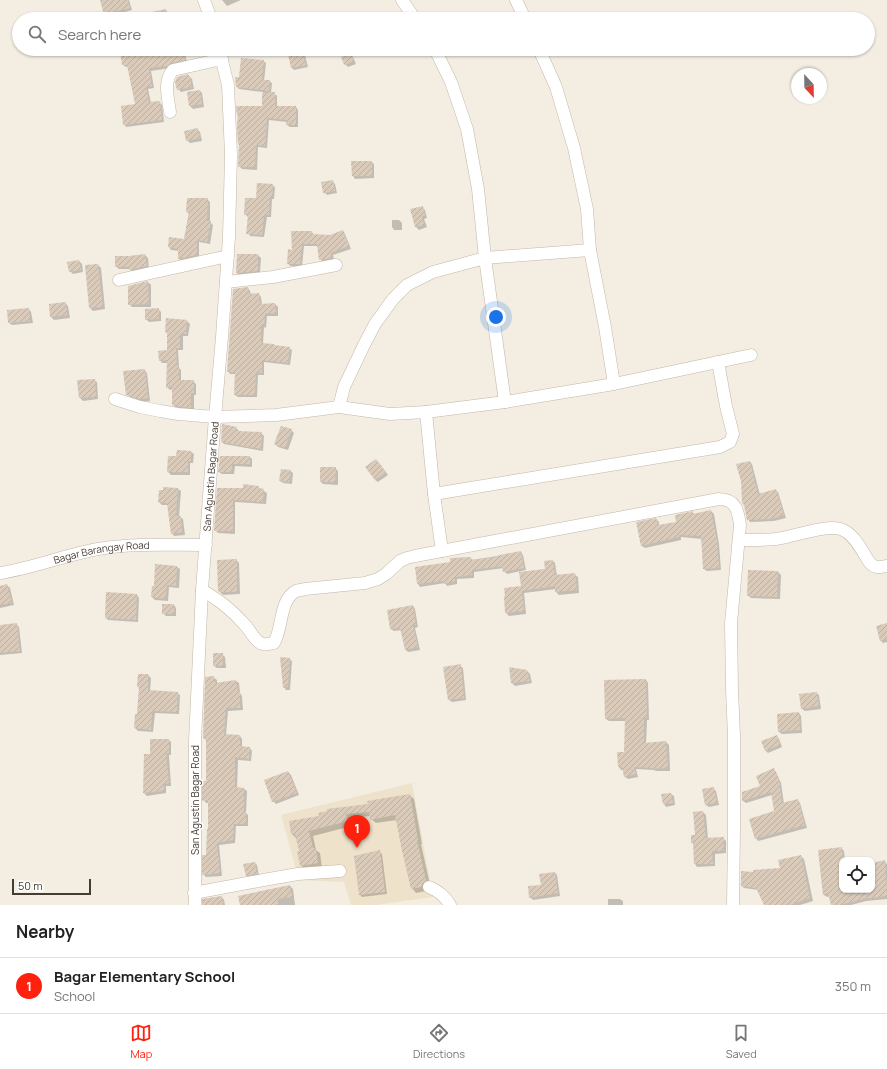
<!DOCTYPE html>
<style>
:root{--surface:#fff;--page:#f6f6f6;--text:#222;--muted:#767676;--line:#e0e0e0;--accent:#ff210e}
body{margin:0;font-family:Manrope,sans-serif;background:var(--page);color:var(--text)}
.controls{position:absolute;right:12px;bottom:12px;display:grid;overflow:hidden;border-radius:8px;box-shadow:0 1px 3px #0004}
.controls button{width:36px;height:36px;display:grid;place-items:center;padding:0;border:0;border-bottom:1px solid var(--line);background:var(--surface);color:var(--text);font:20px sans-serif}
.compass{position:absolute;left:791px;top:68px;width:36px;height:36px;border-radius:50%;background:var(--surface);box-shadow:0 1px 3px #0004;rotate:158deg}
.scale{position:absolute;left:12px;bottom:10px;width:79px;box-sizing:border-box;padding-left:4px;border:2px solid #453d32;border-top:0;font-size:11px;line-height:14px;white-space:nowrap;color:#453d32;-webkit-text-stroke:3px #fff;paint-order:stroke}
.you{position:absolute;left:496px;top:317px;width:14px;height:14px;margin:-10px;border:3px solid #fff;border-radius:50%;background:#1a73e8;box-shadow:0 0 0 6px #1a73e833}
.badge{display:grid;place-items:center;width:26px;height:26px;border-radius:50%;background:var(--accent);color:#fff;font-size:13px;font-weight:700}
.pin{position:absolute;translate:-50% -33px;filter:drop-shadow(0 1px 2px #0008)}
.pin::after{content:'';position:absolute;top:21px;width:14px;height:12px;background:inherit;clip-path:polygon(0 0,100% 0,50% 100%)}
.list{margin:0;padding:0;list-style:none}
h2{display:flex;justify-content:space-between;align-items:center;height:52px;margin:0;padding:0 16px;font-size:17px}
h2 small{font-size:13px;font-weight:400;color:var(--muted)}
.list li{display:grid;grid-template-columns:26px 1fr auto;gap:12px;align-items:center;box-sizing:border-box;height:56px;padding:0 16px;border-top:1px solid var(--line)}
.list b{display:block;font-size:15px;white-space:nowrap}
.list p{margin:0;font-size:13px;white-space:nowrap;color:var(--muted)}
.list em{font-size:13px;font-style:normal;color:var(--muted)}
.icon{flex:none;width:22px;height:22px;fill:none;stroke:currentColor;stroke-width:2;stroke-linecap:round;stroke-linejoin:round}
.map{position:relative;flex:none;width:887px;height:905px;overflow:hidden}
.search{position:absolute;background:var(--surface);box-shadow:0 1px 3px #0004;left:12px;right:12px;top:12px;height:44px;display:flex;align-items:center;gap:10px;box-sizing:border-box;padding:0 14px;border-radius:22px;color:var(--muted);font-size:15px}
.sheet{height:108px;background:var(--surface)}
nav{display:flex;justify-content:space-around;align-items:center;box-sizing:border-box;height:56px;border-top:1px solid var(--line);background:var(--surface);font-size:11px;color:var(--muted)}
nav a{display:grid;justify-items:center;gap:2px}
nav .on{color:var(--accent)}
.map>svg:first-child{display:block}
.education{fill:#eee2cb}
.shadow{fill:#0003}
.building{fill:url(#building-hatch)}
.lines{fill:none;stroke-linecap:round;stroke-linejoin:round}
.minor-casing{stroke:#c2b7a7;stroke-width:13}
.minor{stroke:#fff;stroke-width:12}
.labels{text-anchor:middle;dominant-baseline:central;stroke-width:3;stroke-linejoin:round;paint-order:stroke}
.street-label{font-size:10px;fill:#453d32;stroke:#fff}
</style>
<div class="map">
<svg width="887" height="905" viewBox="0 0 887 905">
<defs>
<pattern id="building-hatch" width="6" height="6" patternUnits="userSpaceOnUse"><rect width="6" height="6" fill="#d9caba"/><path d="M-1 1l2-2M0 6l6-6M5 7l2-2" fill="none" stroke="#bcaea0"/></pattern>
</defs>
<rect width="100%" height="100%" fill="#f3ede2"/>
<polygon class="education" points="412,783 433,897 376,905 351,905 344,882 299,880 281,815"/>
<g class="shadow">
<polygon points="101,0 129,0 132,10 107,17 105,14"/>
<polygon points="222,0 241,0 227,6"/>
<polygon points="166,10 168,13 170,19 150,19"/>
<polygon points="142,49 184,49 187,62 170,68 151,71 154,88 148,89 151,103 159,102 162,105 164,122 126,127 124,124 137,105 129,67 126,67 123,65"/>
<polygon points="298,49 303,49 304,51 308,67 294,70 292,68"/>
<polygon points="350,54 353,57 356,64 348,67 345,64"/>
<polygon points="263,61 266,63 264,81 269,81 272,83 271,93 274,93 277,96 277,107 296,107 298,110 298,127 290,127 287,125 287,122 269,120 267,148 258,147 257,170 242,169 239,166 263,107 263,92 239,89 237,86 240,78"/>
<polygon points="188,75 192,79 194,89 181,92 178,89"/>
<polygon points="200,91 202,93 204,107 193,109 190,106 188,92"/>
<polygon points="197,129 200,132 202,141 190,143 187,140"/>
<polygon points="371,162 374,164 374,178 355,179 353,176"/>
<polygon points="332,181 335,184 337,193 327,195 324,192"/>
<polygon points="272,185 275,187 274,199 272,199 271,217 267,217 264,237 250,236 248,233 248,217 245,214 257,199"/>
<polygon points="207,199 210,202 210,222 213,225 210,244 199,242 199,258 182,261 179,259 179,251 171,250 169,247 184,240 189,214 187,212"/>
<polygon points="423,208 425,210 427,218 424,219 427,227 419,230 416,227 411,210"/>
<polygon points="392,220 399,220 402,223 402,230 394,230 392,227"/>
<polygon points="343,231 345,234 351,249 333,255 334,260 323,262 320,259 319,246 304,246 302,267 290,266 288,263 293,251 312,232 314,235 330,236"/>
<polygon points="145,255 148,258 149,269 132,272 130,269 119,269 116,266"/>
<polygon points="238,255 258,255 261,258 260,273 240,276 237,273"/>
<polygon points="79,261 82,264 83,272 73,274 70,271"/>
<polygon points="98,265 101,268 105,309 93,311 90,308"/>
<polygon points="148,282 151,285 151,307 132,307 129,304 129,286"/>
<polygon points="248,288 250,291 251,295 259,294 261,297 262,305 275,304 278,307 278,316 267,316 266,328 264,327 263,344 289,348 292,350 290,365 264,362 264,375 258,375 257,397 238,397 235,395 236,374 230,374 228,371"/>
<polygon points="65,303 68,306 70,318 54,320 51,317"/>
<polygon points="29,309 31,312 33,323 12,325 9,323"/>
<polygon points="158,309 161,312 161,321 149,322 146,319"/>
<polygon points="187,321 190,324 188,336 183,336 183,350 178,350 179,368 181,370 181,381 193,381 196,384 196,395 194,395 194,410 176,408 173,405 173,389 170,390 167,387 168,363 162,363 160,360 168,351"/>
<polygon points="144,370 147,373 150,401 144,402 130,397 127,394"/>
<polygon points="94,380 97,382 98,399 83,401 80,398 78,381"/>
<polygon points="236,428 239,431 238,432 261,433 264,436 263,451 224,444 222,442"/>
<polygon points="291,430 294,433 288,450 278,447 275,444"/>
<polygon points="191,452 194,454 193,463 190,463 190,475 171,475 168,472 169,457 177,457"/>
<polygon points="221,457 250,457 252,459 252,467 235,466 234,474 222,474 219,472"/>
<polygon points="750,462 752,464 760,495 775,490 778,492 786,518 774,521 750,522 748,519"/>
<polygon points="379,463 388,475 378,482 375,480"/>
<polygon points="335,468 338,471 338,485 323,484 321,482"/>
<polygon points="290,471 293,473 292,484 283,483 280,481"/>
<polygon points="258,487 267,493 266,504 235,502 235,534 218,533 215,530 218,489 244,489"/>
<polygon points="164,488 178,489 181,491 179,517 180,517 183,519 185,535 174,536 172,533 169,505 162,505 159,502"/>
<polygon points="711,511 714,514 719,544 721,570 707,571 704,569 702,539 681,537 681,540 645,548 642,546 656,519 659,522 659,526 677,523 693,513 695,514"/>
<polygon points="521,552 523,555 526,570 507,574 504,571 504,568 474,572 474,578 457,579 457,584 447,586 445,583 420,587 418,584 451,563 470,558 473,560"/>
<polygon points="236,560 239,563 240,594 223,595 219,591"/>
<polygon points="553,561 555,563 557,576 575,575 578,577 579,593 559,595 556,592 556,589 524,593 526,614 509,616 506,613 505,597 546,570"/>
<polygon points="156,565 177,567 180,569 179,588 169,587 168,601 155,600 152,597 155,587"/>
<polygon points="778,572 781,575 780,599 751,598 748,595"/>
<polygon points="7,585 10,588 14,605 0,608 0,587"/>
<polygon points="137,595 139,598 138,622 108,620 106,618"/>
<polygon points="174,605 176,608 176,616 166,616 163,613"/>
<polygon points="413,606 415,609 418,627 415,628 420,650 408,652 406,650 402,630 394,631 391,629"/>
<polygon points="16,624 19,627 22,653 0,655 0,626"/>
<polygon points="887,624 887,642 883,643 880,640"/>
<polygon points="222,654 225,657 226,668 217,668 214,666"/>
<polygon points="289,659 292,661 290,690 286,690 284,687"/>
<polygon points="460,666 463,668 466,700 452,702 449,700"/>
<polygon points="510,669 527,671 530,674 532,683 515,686 512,683"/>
<polygon points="139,675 148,675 151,678 150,692 177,693 180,695 179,714 155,713 153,732 138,731 135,728 138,715 140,688 138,687"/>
<polygon points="214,678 217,680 217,684 236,681 239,683 240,693 242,696 243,710 228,711 226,735 240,736 242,739 242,748 250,748 252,751 251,761 238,760 237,789 244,789 247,791 246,813 248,815 248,826 236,826 235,843 219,845 222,876 206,877 204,875 207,856 209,830 209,803 206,803 204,800 206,782 207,741 204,738"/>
<polygon points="646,680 648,683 649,720 647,720 646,744 666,742 669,745 670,771 656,771 654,770 636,769 638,777 628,779 625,777 623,770 621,770 619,767 625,752 626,721 609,721 606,719"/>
<polygon points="816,693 819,695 821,709 805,711 802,709"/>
<polygon points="799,713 801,716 802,733 782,734 779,732"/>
<polygon points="777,736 779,739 782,747 768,753 765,750"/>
<polygon points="169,740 171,742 171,755 169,755 171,786 166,786 166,793 147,796 144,793 145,755 151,755"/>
<polygon points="773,769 776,772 781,783 784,804 798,800 800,803 807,828 758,841 756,838 775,812 772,795 746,803 743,801 743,793 762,786"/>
<polygon points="288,772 291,775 299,795 276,804 273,801"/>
<polygon points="713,788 716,791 719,805 709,807 706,805"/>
<polygon points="671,794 674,796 675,805 666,807 664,804"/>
<polygon points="409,795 414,799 422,844 421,844 430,885 426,891 416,893 412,888 397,820 376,823 371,819 371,816 350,818 352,826 313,836 316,850 320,853 322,867 305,870 301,865 300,852 297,839 292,834 320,817"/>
<polygon points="703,812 706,815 708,839 723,838 726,841 726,853 715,854 715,866 697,867 695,864 694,845 692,843 692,836 696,836"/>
<polygon points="841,848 844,851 845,860 842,860 842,890 872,890 872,864 885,862 887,864 887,899 866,901 851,905 833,905 830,896 827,897 824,895 819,851"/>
<polygon points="379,851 382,854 387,894 362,897 360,895"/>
<polygon points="801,856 804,859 813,901 800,905 765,905 758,890 744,888 742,886 754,873 781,869"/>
<polygon points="255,863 257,865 259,876 249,878 246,875"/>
<polygon points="555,873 557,875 560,896 533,900 530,897"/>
<polygon points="290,886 293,889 295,905 241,905"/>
<polygon points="222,897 224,900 225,905 203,905"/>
<polygon points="608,899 620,899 623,901 623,905 608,905"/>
</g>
<g class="building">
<polygon points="100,0 128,0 130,8 104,15"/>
<polygon points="166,9 168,19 139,19 138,15"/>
<polygon points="134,49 145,49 145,50 154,49 183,49 185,60 171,63 167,66 149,68 152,86 146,87 149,102 160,101 162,120 123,125 121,106 135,104 127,65 122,65 120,51"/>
<polygon points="293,49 302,49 306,65 291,68 287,50"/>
<polygon points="351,53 354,61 344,65 341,57"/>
<polygon points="241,58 264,60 262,80 270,80 269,91 236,87 235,77 239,77"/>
<polygon points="188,74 189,76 190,76 192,87 177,90 175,82 177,77"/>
<polygon points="200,90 202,104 189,106 187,92"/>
<polygon points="275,92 275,106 296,106 296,125 286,125 286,120 267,118 265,146 256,145 255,167 238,167 239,144 238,144 237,126 238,115 237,115 236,106 262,106 262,93"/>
<polygon points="198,128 200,138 186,141 184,131"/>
<polygon points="351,161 372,161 372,176 352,176"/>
<polygon points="333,180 335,191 323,193 321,182"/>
<polygon points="257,183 273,184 272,197 270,197 269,215 264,215 262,235 246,234 248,215 244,215 245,198 256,198"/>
<polygon points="187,198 208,198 207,221 211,221 207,242 197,240 197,255 178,259 178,249 168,247 169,237 184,239 189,212 186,212"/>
<polygon points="423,206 425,216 422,216 424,225 415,227 410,209"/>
<polygon points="343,230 349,246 331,253 332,258 319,260 317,244 302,244 300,264 287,264 288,249 292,250 291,231 312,231 312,234 330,235"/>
<polygon points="145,254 147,266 129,270 128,267 115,267 115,256 129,256"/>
<polygon points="237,254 258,254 258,271 236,273"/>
<polygon points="79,260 81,270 69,272 67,262"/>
<polygon points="98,264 103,307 89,308 85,265"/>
<polygon points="148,281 149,304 128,305 128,286"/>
<polygon points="248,287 249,294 259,293 260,304 275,303 276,313 265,314 264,325 261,325 261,343 274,344 274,345 290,347 288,363 262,360 262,373 256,372 255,395 234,395 235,372 227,372 233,289"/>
<polygon points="66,302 67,315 50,317 49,304"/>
<polygon points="29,308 30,321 8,323 7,310"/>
<polygon points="159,308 159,319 145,320 145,309"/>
<polygon points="166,318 187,320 186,334 180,334 180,348 176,348 177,366 179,366 179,380 194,380 194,393 191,393 191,408 172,405 172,386 166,388 167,360 159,361 158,351 167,350 167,333 165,332"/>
<polygon points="145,369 148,398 140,399 126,395 123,371"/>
<polygon points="95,379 96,397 79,398 77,380"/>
<polygon points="222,424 237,427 236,431 262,432 261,449 221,442"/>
<polygon points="281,426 292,429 285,448 274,444"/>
<polygon points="177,450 191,451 191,461 188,461 188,472 167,472 168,456 176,456"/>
<polygon points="220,456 250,456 250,464 232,464 232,472 218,472"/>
<polygon points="376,459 386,472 375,480 365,467"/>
<polygon points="750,461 758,494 776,489 784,515 771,519 747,520 744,505 742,503 741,481 736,464"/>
<polygon points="320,467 336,467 335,482 320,482"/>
<polygon points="281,469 291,470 289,482 279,481"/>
<polygon points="243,484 259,486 259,488 264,489 263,502 233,500 233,531 214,531 217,488 243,488"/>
<polygon points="163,487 178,488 176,516 181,516 182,532 171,534 167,503 158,502 159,490 163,490"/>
<polygon points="711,510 717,541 719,568 703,569 701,536 679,535 679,537 641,546 636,522 656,518 658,525 676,522 675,515 693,511 693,514"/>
<polygon points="521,551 524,568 503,572 502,566 472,570 472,575 455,577 455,581 444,584 443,581 417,584 415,567 450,562 450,558 471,557 471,560 500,556 500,555"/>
<polygon points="237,559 237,592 220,592 218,591 217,560"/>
<polygon points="553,560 555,575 575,573 577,590 555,592 555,586 522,591 524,611 505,613 504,596 505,596 504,588 521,586 519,572 545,569 544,561"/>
<polygon points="155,564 177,566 176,586 167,585 165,599 151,597 152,586 154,586"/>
<polygon points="748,570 778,571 777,597 747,596"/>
<polygon points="7,584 12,603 0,605 0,586"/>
<polygon points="106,592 137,594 136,620 105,618"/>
<rect x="162" y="604" width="12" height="10"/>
<polygon points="413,605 416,625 413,625 418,647 405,650 400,628 390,629 387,610"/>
<polygon points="17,623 20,651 0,653 0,625"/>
<polygon points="887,623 887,639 880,641 876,626"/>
<rect x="213" y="653" width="10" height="13"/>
<polygon points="280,657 290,658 288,687 283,688"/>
<polygon points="461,664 464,698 448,700 443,667"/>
<polygon points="509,667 527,670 530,681 511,683"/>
<polygon points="138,674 148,674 148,690 178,692 177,712 152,711 151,730 134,728 135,714 137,714 139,687 137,687"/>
<polygon points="214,676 215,683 236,680 238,692 240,692 240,708 226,708 224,734 240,735 240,746 250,747 249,759 235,757 235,787 244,788 244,811 246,811 246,824 234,824 233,840 217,843 220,873 202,875 202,855 206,855 207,829 208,829 208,800 202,801 202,781 206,781 206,739 203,738 205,677"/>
<polygon points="646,679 647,718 644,718 644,743 666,741 668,768 652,769 652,768 634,767 636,774 624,777 622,767 618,767 617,752 624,752 625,718 605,719 604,680"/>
<polygon points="817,692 819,706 801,709 799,694"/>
<polygon points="799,712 800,730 778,732 777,714"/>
<polygon points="777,735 780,745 765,751 761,741"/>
<polygon points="150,739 169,739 169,753 166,753 169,783 164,784 164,791 143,793 144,754 150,754"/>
<polygon points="774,768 779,779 782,803 798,799 805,825 755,839 749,819 774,811 771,792 742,801 742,792 760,786 756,776"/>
<polygon points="288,771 297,793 272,802 264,780"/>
<polygon points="714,787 717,803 705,805 702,789"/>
<polygon points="671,793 673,803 663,804 661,794"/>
<polygon points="410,794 418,840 417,840 426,880 422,884 422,887 411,889 402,851 395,815 370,820 369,812 346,814 348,821 309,831 313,848 316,848 318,863 300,866 297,851 299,851 295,834 291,834 289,821 319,816 318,813 327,811 327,809 368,804 367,801"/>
<polygon points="703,811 706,838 724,837 724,851 712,851 713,864 694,864 693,843 691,843 691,835 695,835 693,812"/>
<polygon points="842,847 843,860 842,860 842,890 872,890 872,863 885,860 886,870 885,870 887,885 887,896 863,899 840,905 831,905 828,893 823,895 818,850"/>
<polygon points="380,850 385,892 359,895 354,856"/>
<polygon points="801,855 810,898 790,905 764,905 756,888 741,886 741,871 753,872 753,870 780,868 778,860"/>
<polygon points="255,862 257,874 246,876 243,864"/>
<polygon points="555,872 558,893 529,898 528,886 541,885 539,874"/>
<polygon points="290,885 292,897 278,899 278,905 240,905 238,896"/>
<polygon points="222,896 223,905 202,905 202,899"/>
</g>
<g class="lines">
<g class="minor-casing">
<g id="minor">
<polyline points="204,0 211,19"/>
<polyline points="402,0 415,19"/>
<polyline points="516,0 525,19"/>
<polyline points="435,49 451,82 467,129 478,189 485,258 505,402"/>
<polyline points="539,49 556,87 574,148 587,209 590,250 605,327 614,384"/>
<path d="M170 112C168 97 163 81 173 70L222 59"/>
<polyline points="119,280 228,256"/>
<polyline points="226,282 273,277 336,265"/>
<polyline points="115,399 140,407 160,411 178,414 215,417 276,415 339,407 390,414 426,412 505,402 614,384 751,355"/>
<polyline points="339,407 344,387 364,345 375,324 393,299 407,285 433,272 485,258 590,250"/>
<polyline points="426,412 434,494 442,551"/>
<polyline points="434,494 720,447 730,442 733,434 726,406 718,362"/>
<path d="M739 540C752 540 764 540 776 539 793 537 829 523 843 530 855 535 863 553 870 563 876 569 879 567 887 566"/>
<path id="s1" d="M0 573C33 568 65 555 98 549 134 543 170 545 206 545"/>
<path d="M202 590C220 601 231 609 245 625 250 630 253 638 259 642 263 646 269 644 274 643 283 628 279 600 296 591 299 590 302 590 305 589L365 583 378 579 386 574 400 561 407 558 415 556 719 499C736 499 738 511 740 525L731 623 732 690 734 736V831L733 905"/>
<path d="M429 887C439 891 445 896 450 905"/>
<polyline points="194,893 269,879 298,874 340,871"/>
<path id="s2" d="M195 905V741L202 590 215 417 222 337 229 237 231 155 228 85 219 49"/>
</g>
</g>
<use href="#minor" class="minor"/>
</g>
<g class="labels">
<g class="street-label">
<text stroke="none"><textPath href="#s2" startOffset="429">San Agustin Bagar Road</textPath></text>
<text stroke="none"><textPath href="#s1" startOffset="104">Bagar Barangay Road</textPath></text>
<text transform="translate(195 800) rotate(-90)">San Agustin Bagar Road</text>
</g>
</g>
</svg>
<div class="controls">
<button><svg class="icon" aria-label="locate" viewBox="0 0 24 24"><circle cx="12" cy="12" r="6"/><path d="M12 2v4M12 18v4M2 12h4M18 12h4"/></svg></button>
</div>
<svg class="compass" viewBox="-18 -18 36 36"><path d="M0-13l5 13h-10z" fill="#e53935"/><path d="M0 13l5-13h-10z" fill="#767676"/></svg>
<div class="scale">50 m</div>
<div class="you"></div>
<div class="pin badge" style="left:357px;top:848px">1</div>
<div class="search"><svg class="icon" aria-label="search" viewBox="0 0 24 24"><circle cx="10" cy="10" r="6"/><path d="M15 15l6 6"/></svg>Search here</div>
</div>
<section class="sheet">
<h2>Nearby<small></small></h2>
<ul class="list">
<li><span class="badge">1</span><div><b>Bagar Elementary School</b><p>School</p></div><em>350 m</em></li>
</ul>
</section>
<nav>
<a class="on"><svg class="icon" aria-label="map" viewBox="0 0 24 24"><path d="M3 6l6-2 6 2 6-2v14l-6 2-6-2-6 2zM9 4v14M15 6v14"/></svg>Map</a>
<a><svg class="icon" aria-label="directions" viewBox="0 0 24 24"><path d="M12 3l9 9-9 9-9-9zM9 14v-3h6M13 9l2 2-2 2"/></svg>Directions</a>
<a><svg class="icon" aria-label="saved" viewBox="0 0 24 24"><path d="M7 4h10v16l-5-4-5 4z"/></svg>Saved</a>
</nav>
